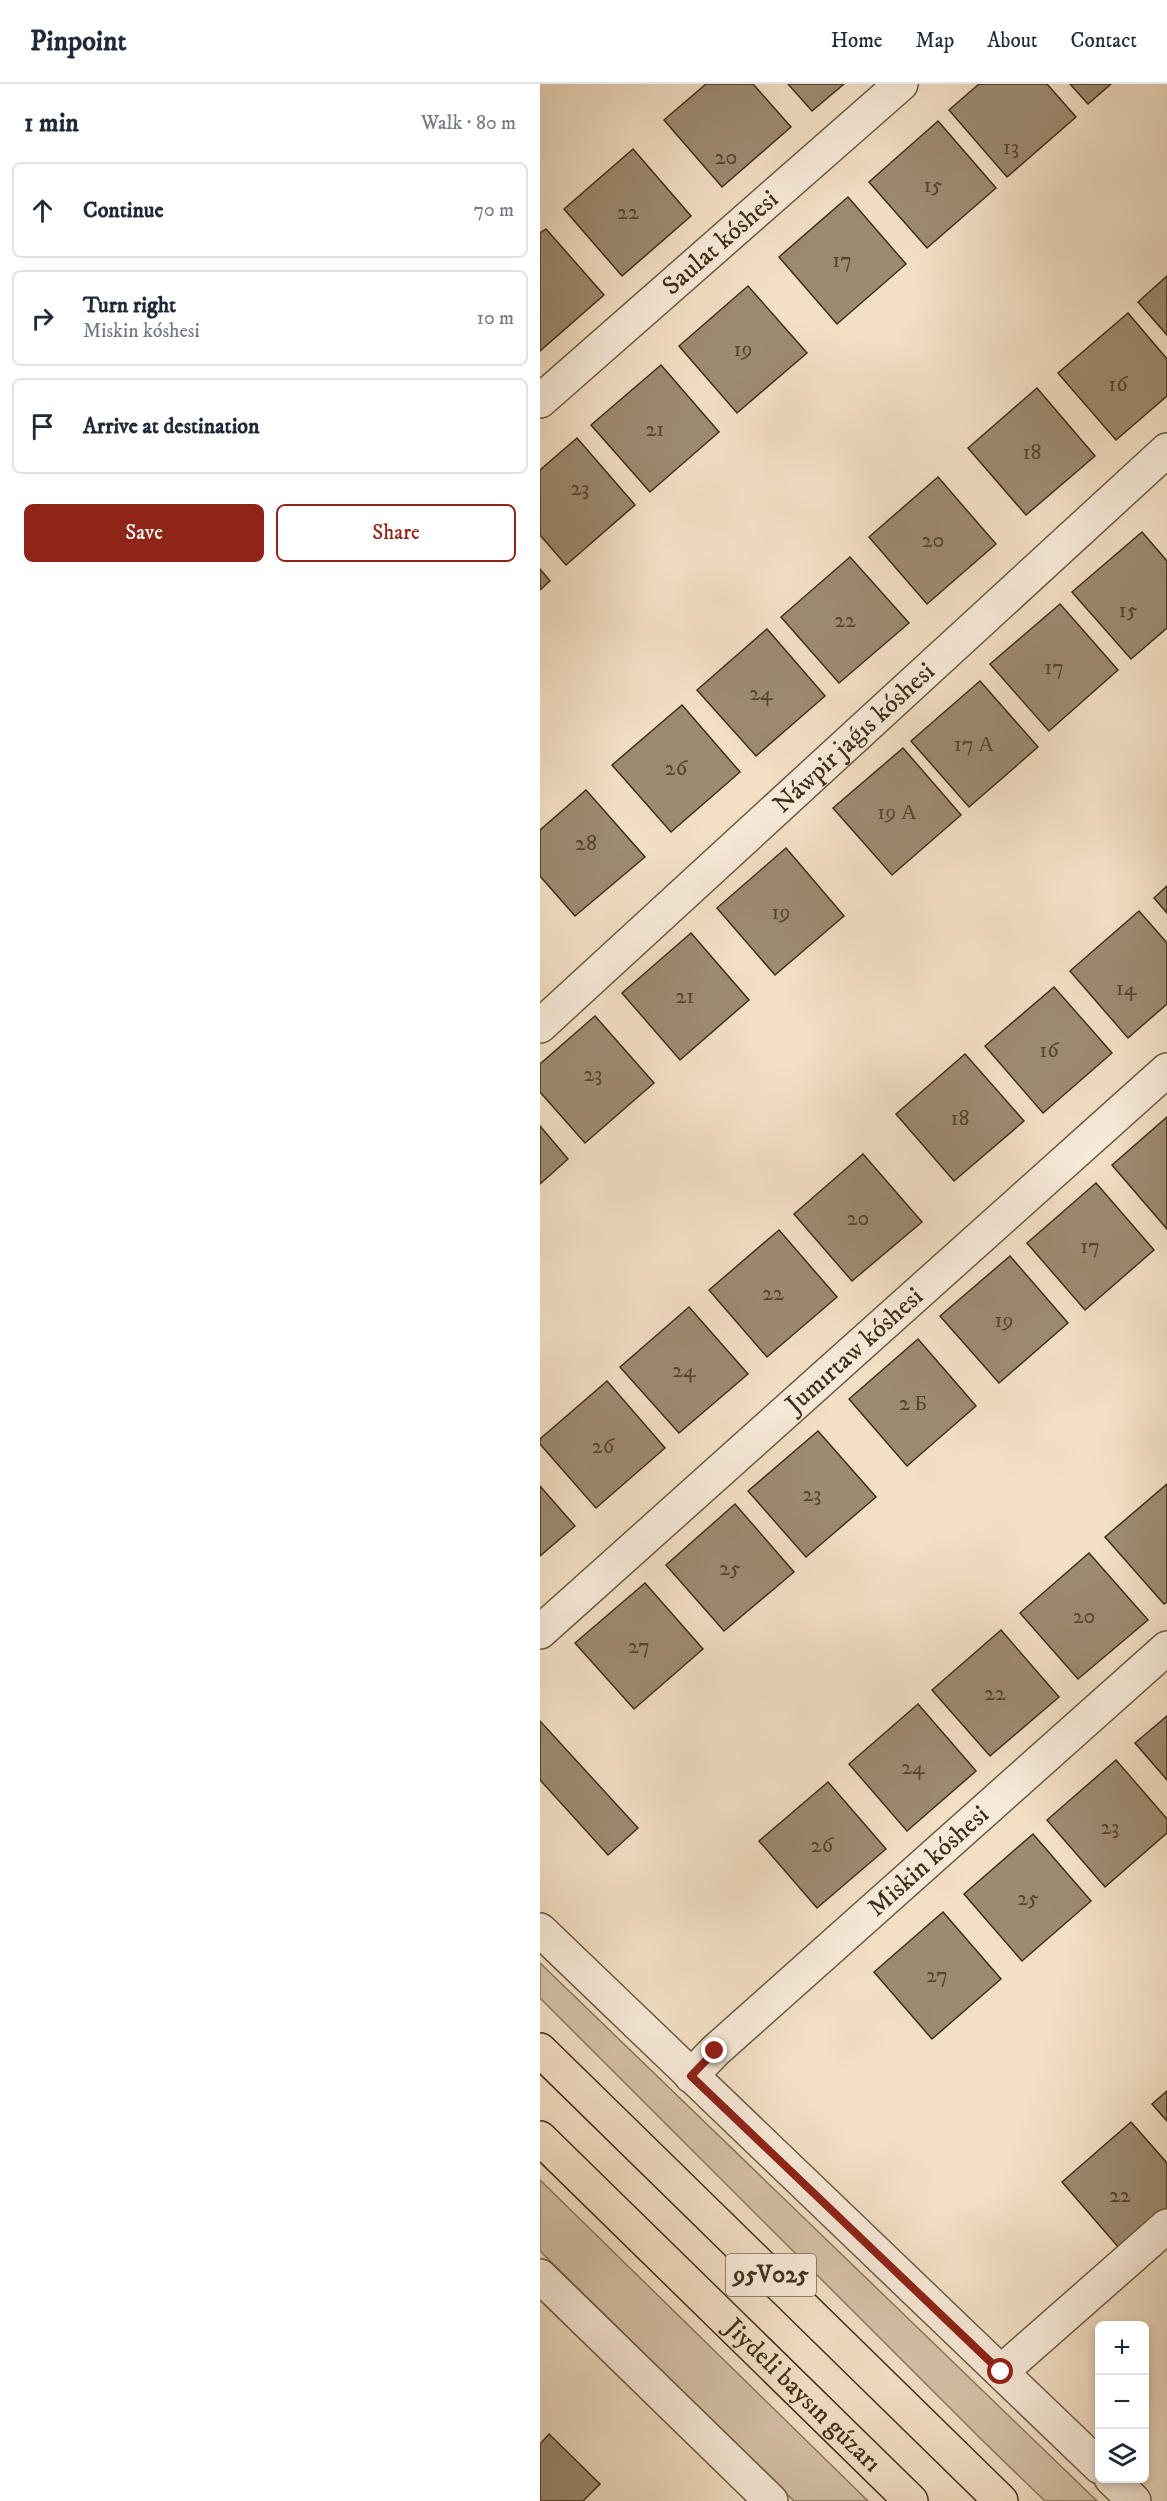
<!DOCTYPE html>
<meta charset="utf-8">
<style>
:root{--surface:#fff;--page:#f2f2f3;--text:#1f2937;--muted:#747a83;--line:#e0e1e3;--accent:#8f2418}
body{margin:0;font-family:"IM FELL DW Pica",serif;background:var(--page);color:var(--text)}
.controls{position:absolute;right:18px;bottom:18px;display:grid;overflow:hidden;border-radius:9px;box-shadow:0 3px 9px #0003}
.controls button{width:54px;height:54px;display:grid;place-items:center;padding:0;border:0;border-bottom:2px solid var(--line);background:var(--surface);color:var(--text);font:30px sans-serif}
.stop{position:absolute;width:18px;height:18px;margin:-14px;border:4px solid #8f2418;border-radius:50%;background:#fff}
.stop.end{background:#8f2418;border-color:#fff;box-shadow:0 2px 6px #0008}
.list{margin:0;padding:0;list-style:none}
h2{display:flex;justify-content:space-between;align-items:center;height:78px;margin:0;padding:0 24px;font-size:26px}
h2 small{font-size:20px;font-weight:400;color:var(--muted)}
.list li{display:grid;grid-template-columns:39px 1fr auto;gap:18px;align-items:center;box-sizing:border-box;height:96px;margin:0 12px 12px;padding:0 12px;border:2px solid var(--line);border-radius:9px}
.list b{display:block;font-size:22px;white-space:nowrap}
.list p{margin:0;font-size:20px;white-space:nowrap;color:var(--muted)}
.list em{font-size:20px;font-style:normal;color:var(--muted)}
.actions{display:flex;gap:12px;padding:18px 24px}
.actions a{flex:1;padding:14px 0;border:2px solid var(--accent);border-radius:9px;text-align:center;font-size:21px;color:var(--accent)}
.actions .main{background:var(--accent);color:#fff}
.icon{flex:none;width:33px;height:33px;fill:none;stroke:currentColor;stroke-width:2;stroke-linecap:round;stroke-linejoin:round}
.map{position:relative;flex:none;width:627px;height:2417px;overflow:hidden}
header{display:flex;align-items:center;gap:36px;box-sizing:border-box;height:84px;padding:0 30px;background:var(--surface);border-bottom:2px solid var(--line)}
header strong{font-size:28px}
nav{display:flex;gap:33px;margin-inline-start:auto;font-size:21px}
main{display:flex}
aside{flex:1;background:var(--surface)}
.map>svg:first-child{display:block}
.green{fill:#d4c1a7;stroke:#8a7860;stroke-width:1.5}
.building{fill:#9d8b71;stroke:#402f18;stroke-width:1.5}
.lines{fill:none;stroke-linecap:round;stroke-linejoin:round}
.minor-casing{stroke:#6c5b43;stroke-width:36}
.primary-casing{stroke:#402f18;stroke-width:36}
.minor{stroke:#f7ead9;stroke-width:33}
.primary{stroke:#f2dfc4;stroke-width:33}
.route{stroke:#8f2418;stroke-width:8}
.labels{text-anchor:middle;dominant-baseline:central;stroke-width:6;stroke-linejoin:round;paint-order:stroke}
.number-label{font-size:22px;fill:#57462e}
.shield{fill:#f7ead9;stroke:#776752;stroke-width:1.5}
.shield-label{font-size:24px;font-weight:bold;fill:#402f18}
.street-label{font-size:26px;fill:#402f18;stroke:#f7ead9}
</style>
<header>
<strong>Pinpoint</strong>
<nav><a>Home</a><a>Map</a><a>About</a><a>Contact</a></nav>
</header>
<main>
<aside>
<h2>1 min<small>Walk · 80 m</small></h2>
<ul class="list">
<li><svg class="icon" aria-label="ahead" viewBox="0 0 24 24"><path d="M12 20V5M6 11l6-6 6 6"/></svg><div><b>Continue</b></div><em>70 m</em></li>
<li><svg class="icon" aria-label="right" viewBox="0 0 24 24"><path d="M7 20v-9h11M14 6l5 5-5 5"/></svg><div><b>Turn right</b><p>Miskin kóshesi</p></div><em>10 m</em></li>
<li><svg class="icon" aria-label="arrive" viewBox="0 0 24 24"><path d="M6 21V4h12l-3 4 3 4H6"/></svg><div><b>Arrive at destination</b></div></li>
</ul>
<div class="actions"><a class="main">Save</a><a>Share</a></div>
</aside>
<div class="map">
<svg width="627" height="2417" viewBox="0 0 627 2417">
<rect width="100%" height="100%" fill="#f2dfc4"/>
<filter id="stains"><feTurbulence type="fractalNoise" baseFrequency=".00333" numOctaves="4"/><feColorMatrix values="0 0 0 0 .2 0 0 0 0 .09 0 0 0 0 .02 0 0 0 .5 -.17"/></filter>
<radialGradient id="worn" r=".72"><stop offset=".6" stop-color="#630" stop-opacity="0"/><stop offset="1" stop-color="#630" stop-opacity=".3"/></radialGradient>
<g class="green">
<polygon points="0,1879 557,2417 505,2417 445,2359 0,1914"/>
<polygon points="0,2096 328,2417 254,2417 0,2167"/>
</g>
<g class="building">
<polygon points="166,0 213,0 251,43 182,103 124,36"/>
<polygon points="248,0 304,0 272,27"/>
<polygon points="439,0 507,0 536,33 467,93 409,26"/>
<polygon points="530,0 571,0 548,20"/>
<polygon points="398,37 456,104 387,164 329,98"/>
<polygon points="93,65 151,132 82,192 24,125"/>
<polygon points="308,113 366,180 297,240 239,173"/>
<polygon points="6,145 64,211 0,267 0,149"/>
<polygon points="627,192 627,251 598,218"/>
<polygon points="208,202 267,269 197,329 139,262"/>
<polygon points="588,229 627,275 627,312 576,356 518,289"/>
<polygon points="121,281 179,348 110,408 51,341"/>
<polygon points="497,304 555,372 486,431 428,364"/>
<polygon points="37,354 95,421 26,481 0,451 0,386"/>
<polygon points="398,393 456,460 387,520 329,453"/>
<polygon points="602,448 627,477 627,544 591,575 532,508"/>
<polygon points="310,473 369,539 299,599 241,533"/>
<polygon points="0,485 10,497 0,506"/>
<polygon points="520,520 578,586 509,647 450,580"/>
<polygon points="227,545 285,612 216,672 157,606"/>
<polygon points="440,597 498,663 429,723 371,657"/>
<polygon points="142,621 200,688 131,748 72,681"/>
<polygon points="363,664 421,731 352,791 293,724"/>
<polygon points="46,706 105,773 35,832 0,792 0,746"/>
<polygon points="246,764 304,832 235,891 177,824"/>
<polygon points="627,802 627,829 614,814"/>
<polygon points="599,827 627,859 627,920 588,954 530,887"/>
<polygon points="151,849 209,916 140,976 82,909"/>
<polygon points="514,903 572,969 503,1029 445,962"/>
<polygon points="55,932 114,999 45,1059 0,1008 0,980"/>
<polygon points="425,970 484,1037 414,1097 356,1030"/>
<polygon points="627,1033 627,1145 572,1081"/>
<polygon points="0,1042 28,1075 0,1100"/>
<polygon points="323,1070 382,1138 312,1197 254,1130"/>
<polygon points="556,1099 614,1166 545,1226 487,1159"/>
<polygon points="239,1146 297,1213 227,1273 169,1206"/>
<polygon points="470,1172 528,1239 459,1299 400,1232"/>
<polygon points="149,1223 208,1290 139,1349 80,1283"/>
<polygon points="378,1255 436,1322 367,1382 309,1315"/>
<polygon points="67,1297 125,1364 56,1424 0,1360 0,1355"/>
<polygon points="278,1347 336,1413 266,1473 208,1407"/>
<polygon points="627,1400 627,1518 624,1520 565,1453"/>
<polygon points="0,1402 35,1442 0,1472"/>
<polygon points="195,1420 254,1488 184,1547 126,1481"/>
<polygon points="549,1469 608,1536 538,1595 480,1529"/>
<polygon points="105,1499 163,1565 94,1625 35,1559"/>
<polygon points="461,1546 519,1613 450,1672 392,1606"/>
<polygon points="378,1620 436,1687 367,1747 309,1680"/>
<polygon points="627,1632 627,1696 595,1659"/>
<polygon points="0,1637 98,1744 68,1771 0,1696"/>
<polygon points="576,1676 627,1735 627,1749 565,1803 507,1736"/>
<polygon points="288,1698 346,1765 277,1824 219,1757"/>
<polygon points="493,1750 551,1817 482,1877 424,1810"/>
<polygon points="403,1828 461,1895 392,1955 334,1888"/>
<polygon points="627,2007 627,2037 612,2020"/>
<polygon points="591,2038 627,2079 627,2124 580,2165 522,2098"/>
<polygon points="9,2350 60,2400 43,2417 0,2417 0,2360"/>
</g>
<g class="lines">
<g class="minor-casing">
<g id="minor">
<path id="s1" d="M0 317 361 0"/>
<path id="s2" d="M0 942 627 366"/>
<path id="s3" d="M0 1548 627 986"/>
<polyline points="0,1846 560,2383"/>
<path id="s4" d="M151 1992 175 1967 627 1564"/>
<polyline points="0,2192 231,2417"/>
<polyline points="461,2288 627,2142"/>
<polyline points="571,2394 594,2417"/>
</g>
</g>
<g class="primary-casing">
<g id="primary">
<polyline points="0,1966 461,2417"/>
<path id="s5" d="M0 2054 371 2417"/>
</g>
</g>
<use href="#minor" class="minor"/>
<use href="#primary" class="primary"/>
</g>
<g class="lines">
<polyline class="route" points="175,1967 151,1992 461,2288"/>
</g>
<g class="labels">
<g class="number-label">
<text x="471" y="63">13</text>
<text x="186" y="73">20</text>
<text x="393" y="101">15</text>
<text x="88" y="128">22</text>
<text x="302" y="176">17</text>
<text x="203" y="265">19</text>
<text x="578" y="300">16</text>
<text x="115" y="345">21</text>
<text x="492" y="368">18</text>
<text x="40" y="404">23</text>
<text x="393" y="456">20</text>
<text x="588" y="526">15</text>
<text x="305" y="536">22</text>
<text x="514" y="583">17</text>
<text x="221" y="609">24</text>
<text x="434" y="660">17 А</text>
<text x="136" y="684">26</text>
<text x="357" y="728">19 А</text>
<text x="46" y="759">28</text>
<text x="241" y="828">19</text>
<text x="586" y="904">14</text>
<text x="145" y="912">21</text>
<text x="509" y="966">16</text>
<text x="53" y="990">23</text>
<text x="420" y="1034">18</text>
<text x="318" y="1134">20</text>
<text x="550" y="1162">17</text>
<text x="233" y="1209">22</text>
<text x="464" y="1236">19</text>
<text x="144" y="1286">24</text>
<text x="373" y="1319">2 Б</text>
<text x="63" y="1362">26</text>
<text x="272" y="1410">23</text>
<text x="190" y="1484">25</text>
<text x="544" y="1532">20</text>
<text x="99" y="1562">27</text>
<text x="455" y="1609">22</text>
<text x="373" y="1683">24</text>
<text x="570" y="1743">23</text>
<text x="282" y="1761">26</text>
<text x="488" y="1814">25</text>
<text x="397" y="1891">27</text>
<text x="580" y="2111">22</text>
</g>
<rect class="shield" x="186" y="2170" width="90" height="42" rx="4.5"/>
<g class="shield-label">
<text x="231" y="2191">95V025</text>
</g>
<g class="street-label">
<text stroke="none"><textPath href="#s1" startOffset="240">Saulat kóshesi</textPath></text>
<text stroke="none"><textPath href="#s2" startOffset="426">Náwpir jaǵıs kóshesi</textPath></text>
<text stroke="none"><textPath href="#s3" startOffset="422">Jumırtaw kóshesi</textPath></text>
<text stroke="none"><textPath href="#s4" startOffset="320">Miskin kóshesi</textPath></text>
<text stroke="none"><textPath href="#s5" startOffset="368">Jiydeli baysın gúzarı</textPath></text>
</g>
</g>
<rect width="100%" height="100%" filter="url(#stains)"/>
<rect width="100%" height="100%" fill="url(#worn)"/>
</svg>
<div class="controls">
<button>+</button>
<button>−</button>
<button><svg class="icon" aria-label="layers" viewBox="0 0 24 24"><path d="M12 4l9 5-9 5-9-5zM3 14l9 5 9-5"/></svg></button>
</div>
<div class="stop" style="left:461px;top:2288px"></div>
<div class="stop end" style="left:175px;top:1967px"></div>
</div>
</main>
